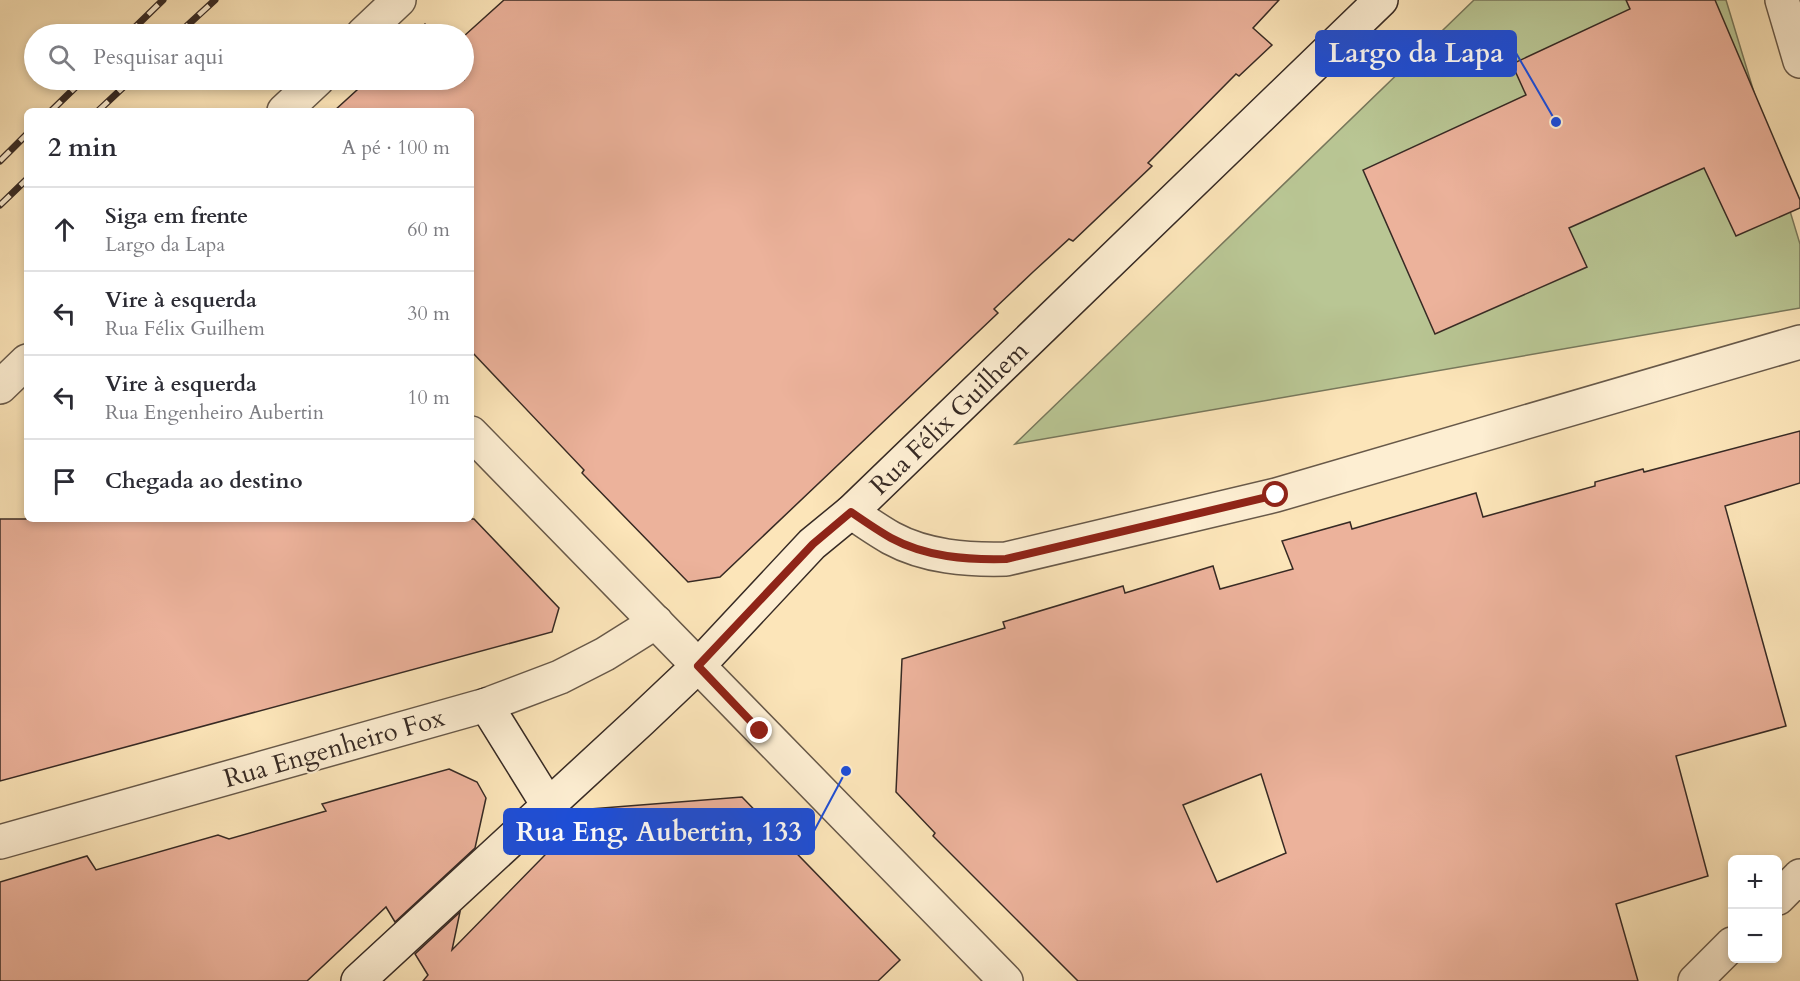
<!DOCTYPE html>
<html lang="pt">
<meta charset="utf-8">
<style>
:root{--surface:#fff;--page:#f2f2f3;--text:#2b2b33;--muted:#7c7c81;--line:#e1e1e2}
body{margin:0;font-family:Cardo,serif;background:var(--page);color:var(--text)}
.controls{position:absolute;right:18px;bottom:18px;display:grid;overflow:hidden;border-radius:9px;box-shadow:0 3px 9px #0003}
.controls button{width:54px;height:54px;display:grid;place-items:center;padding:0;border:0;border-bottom:2px solid var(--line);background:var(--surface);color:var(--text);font:30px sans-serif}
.stop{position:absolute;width:18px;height:18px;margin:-14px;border:4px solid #8f2418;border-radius:50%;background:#fff}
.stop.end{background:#8f2418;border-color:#fff;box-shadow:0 2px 6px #0008}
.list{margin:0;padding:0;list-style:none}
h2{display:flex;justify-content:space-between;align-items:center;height:78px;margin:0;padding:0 24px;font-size:26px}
h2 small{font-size:20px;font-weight:400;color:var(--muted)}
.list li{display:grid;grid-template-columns:39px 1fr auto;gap:18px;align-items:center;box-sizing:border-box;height:84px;padding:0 24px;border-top:2px solid var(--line)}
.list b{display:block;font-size:22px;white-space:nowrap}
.list p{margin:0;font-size:20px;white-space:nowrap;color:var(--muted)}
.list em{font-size:20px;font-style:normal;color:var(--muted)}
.icon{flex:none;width:33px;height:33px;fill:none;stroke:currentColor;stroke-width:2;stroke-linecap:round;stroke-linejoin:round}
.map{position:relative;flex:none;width:1800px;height:981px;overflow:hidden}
.search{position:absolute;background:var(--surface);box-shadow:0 3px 9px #0003;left:24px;top:24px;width:450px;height:66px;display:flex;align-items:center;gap:15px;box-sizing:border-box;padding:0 21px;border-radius:33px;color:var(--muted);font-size:22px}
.panel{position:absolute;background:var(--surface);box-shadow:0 3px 9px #0003;left:24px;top:108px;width:450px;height:414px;border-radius:9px}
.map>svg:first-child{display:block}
.green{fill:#b9c694;stroke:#78785c;stroke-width:1.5}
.building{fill:#ecb29b;stroke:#372a24;stroke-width:1.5;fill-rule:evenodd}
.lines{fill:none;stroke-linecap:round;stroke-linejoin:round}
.street-casing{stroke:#685949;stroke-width:36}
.secondary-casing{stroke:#372a24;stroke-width:36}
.street{stroke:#fdeed2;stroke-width:33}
.secondary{stroke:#fdeed2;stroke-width:33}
.rail-casing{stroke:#372a24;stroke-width:7}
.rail{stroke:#fdeed2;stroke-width:4.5;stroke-dasharray:14;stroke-linecap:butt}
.route{stroke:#8f2418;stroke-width:8}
.labels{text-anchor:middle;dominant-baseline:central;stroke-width:4.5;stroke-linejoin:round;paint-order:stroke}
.street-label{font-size:26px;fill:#372a24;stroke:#fdeed2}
.leader{fill:none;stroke:#1d4ed8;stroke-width:2}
.callout-dot{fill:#1d4ed8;stroke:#fdeed2;stroke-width:2}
.callout{fill:#1d4ed8;stroke:#1d4ed8;stroke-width:2}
.callout-label{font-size:27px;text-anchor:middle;font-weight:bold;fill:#fff}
</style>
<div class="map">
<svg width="1800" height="981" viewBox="0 0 1800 981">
<rect width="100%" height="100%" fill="#fce5b9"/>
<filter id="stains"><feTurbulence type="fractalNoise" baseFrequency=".00333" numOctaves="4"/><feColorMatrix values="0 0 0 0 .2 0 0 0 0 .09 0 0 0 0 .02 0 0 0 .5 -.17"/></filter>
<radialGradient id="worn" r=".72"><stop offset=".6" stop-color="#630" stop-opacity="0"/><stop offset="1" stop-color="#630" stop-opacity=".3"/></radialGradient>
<polygon class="green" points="1474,0 1726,0 1800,244 1800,308 1015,444"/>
<g class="building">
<polygon points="504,0 1279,0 1253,28 1272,45 1239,76 1236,74 1148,163 1152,166 1073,241 1069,239 1033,272 994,309 998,313 720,577 688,582 582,473 584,470 471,351 471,111 334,111 368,80 464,80 464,36"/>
<polygon points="1626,0 1715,0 1800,200 1800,208 1736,236 1704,168 1569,228 1587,267 1435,334 1363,170 1526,95 1512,64 1630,9"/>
<polygon points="425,24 436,34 414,34"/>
<path d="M1800 431V483L1725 506 1786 726 1676 756 1708 876 1616 904 1638 981H1078L933 836 935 833 896 792 902 659 1005 628 1003 622 1123 586 1125 593 1213 566 1220 589 1293 569 1282 541 1350 522 1352 529 1476 493 1483 517 1595 486V482L1643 469 1644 472ZM1261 774 1286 853 1217 882 1183 805Z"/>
<polygon points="0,519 474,519 559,608 552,632 0,781"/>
<polygon points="449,769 477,782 486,798 475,848 395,922 386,907 307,981 0,981 0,882 87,856 96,870 218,835 229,839 326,811 322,804"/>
<polygon points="742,797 900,960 878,981 423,981 428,975 415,954 460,912 452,950 590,809"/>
</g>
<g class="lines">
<g class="street-casing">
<g id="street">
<polyline points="1782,0 1800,61"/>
<polyline points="363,34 399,0"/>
<polyline points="284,111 317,80"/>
<polyline points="0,387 27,361"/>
<polyline points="471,433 1006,981"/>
<path d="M851 512C864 521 877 530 891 538 926 557 967 560 1006 559L1276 495 1800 342"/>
<polyline points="0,842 486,705 560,677 605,654 656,622"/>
<polyline points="1778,898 1800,876"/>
<polyline points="1695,981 1732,944"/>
</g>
</g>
<g class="secondary-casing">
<g id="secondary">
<polyline points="486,705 548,805"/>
<polyline points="358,981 641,720 698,666 812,544 851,512 1381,0"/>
</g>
</g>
<use href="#street" class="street"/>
<use href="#secondary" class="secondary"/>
<g class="rail-casing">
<g id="rail">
<polyline points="128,34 163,0"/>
<polyline points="178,34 215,0"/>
<polyline points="51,111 83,80"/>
<polyline points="98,111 131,80"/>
<polyline points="0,161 27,134"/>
<polyline points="0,205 27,179"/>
</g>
</g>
<use href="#rail" class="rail"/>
</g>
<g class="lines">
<path class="route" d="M760 731 698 666 813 544 851 512C864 521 877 530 891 538 926 557 967 560 1006 559L1276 495"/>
</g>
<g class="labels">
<g class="street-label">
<text transform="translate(949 418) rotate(-44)">Rua Félix Guilhem</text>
<text transform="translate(334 748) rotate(-16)">Rua Engenheiro Fox</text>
</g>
</g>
<path class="leader" d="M1556 122L1516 53M846 771L814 831"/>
<g class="callout-dot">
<circle cx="1556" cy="122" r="6"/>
<circle cx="846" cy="771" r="6"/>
</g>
<g class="callout">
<rect x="1316" y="31" width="200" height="45" rx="6"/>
<rect x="504" y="809" width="310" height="45" rx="6"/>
</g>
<g class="callout-label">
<text x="1416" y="62">Largo da Lapa</text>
<text x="659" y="841">Rua Eng. Aubertin, 133</text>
</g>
<rect width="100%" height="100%" filter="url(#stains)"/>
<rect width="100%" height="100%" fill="url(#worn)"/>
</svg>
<div class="controls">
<button>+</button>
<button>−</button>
</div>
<div class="stop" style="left:1276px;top:495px"></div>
<div class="stop end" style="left:760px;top:731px"></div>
<div class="search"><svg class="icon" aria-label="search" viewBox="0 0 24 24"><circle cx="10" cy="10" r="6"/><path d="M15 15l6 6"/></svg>Pesquisar aqui</div>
<section class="panel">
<h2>2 min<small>A pé · 100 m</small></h2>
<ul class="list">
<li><svg class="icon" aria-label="ahead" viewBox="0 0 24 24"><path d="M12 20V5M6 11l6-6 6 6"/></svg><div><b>Siga em frente</b><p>Largo da Lapa</p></div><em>60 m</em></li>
<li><svg class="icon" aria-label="left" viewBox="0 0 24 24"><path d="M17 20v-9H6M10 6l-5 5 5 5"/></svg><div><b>Vire à esquerda</b><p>Rua Félix Guilhem</p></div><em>30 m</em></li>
<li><svg class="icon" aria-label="left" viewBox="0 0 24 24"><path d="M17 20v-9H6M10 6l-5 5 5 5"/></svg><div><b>Vire à esquerda</b><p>Rua Engenheiro Aubertin</p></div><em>10 m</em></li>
<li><svg class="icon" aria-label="arrive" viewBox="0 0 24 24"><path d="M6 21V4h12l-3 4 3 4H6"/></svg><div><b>Chegada ao destino</b></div></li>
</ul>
</section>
</div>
